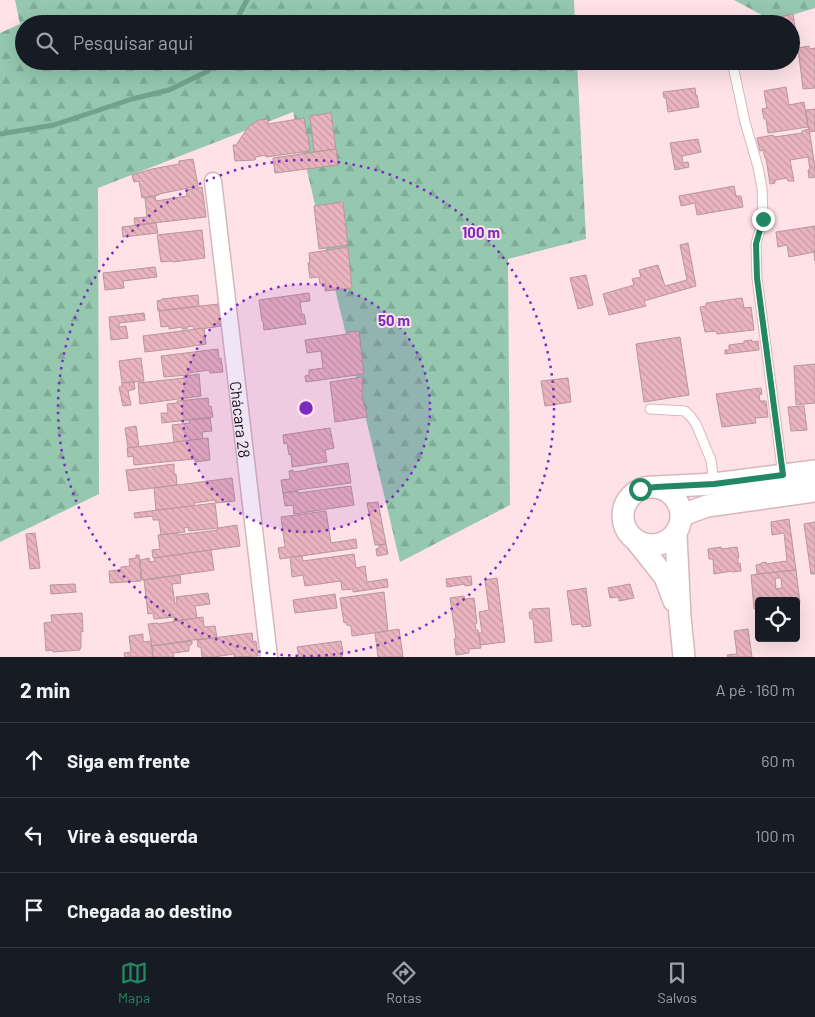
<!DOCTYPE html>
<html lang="pt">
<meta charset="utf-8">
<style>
:root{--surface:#171b24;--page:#242831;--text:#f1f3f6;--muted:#9ea1a6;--line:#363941;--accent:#228762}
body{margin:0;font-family:Barlow,sans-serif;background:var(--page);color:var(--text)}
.controls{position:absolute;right:15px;bottom:15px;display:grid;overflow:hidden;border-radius:5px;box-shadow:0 5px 20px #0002}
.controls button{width:45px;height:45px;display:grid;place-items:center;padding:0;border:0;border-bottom:1px solid var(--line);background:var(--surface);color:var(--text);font:25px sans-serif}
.stop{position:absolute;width:15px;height:15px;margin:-11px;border:4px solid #228762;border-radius:50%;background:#fff}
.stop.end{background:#228762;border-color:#fff;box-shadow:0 1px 5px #0008}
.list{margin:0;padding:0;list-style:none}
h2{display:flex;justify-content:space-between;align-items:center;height:65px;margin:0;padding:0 20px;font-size:21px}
h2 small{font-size:16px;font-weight:400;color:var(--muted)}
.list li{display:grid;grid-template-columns:32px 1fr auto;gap:15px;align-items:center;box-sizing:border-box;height:75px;padding:0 20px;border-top:1px solid var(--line)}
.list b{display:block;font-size:19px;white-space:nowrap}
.list em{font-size:16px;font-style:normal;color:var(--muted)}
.icon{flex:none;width:28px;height:28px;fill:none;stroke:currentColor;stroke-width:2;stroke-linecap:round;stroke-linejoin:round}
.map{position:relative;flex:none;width:815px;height:657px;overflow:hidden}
.search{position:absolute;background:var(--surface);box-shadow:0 5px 20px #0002;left:15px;right:15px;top:15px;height:55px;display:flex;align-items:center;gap:12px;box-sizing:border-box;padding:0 18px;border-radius:28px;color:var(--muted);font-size:19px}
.sheet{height:290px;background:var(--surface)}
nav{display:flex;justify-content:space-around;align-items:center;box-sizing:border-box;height:70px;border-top:1px solid var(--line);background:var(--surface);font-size:14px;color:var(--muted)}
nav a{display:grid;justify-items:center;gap:2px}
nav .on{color:var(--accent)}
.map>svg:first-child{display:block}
.forest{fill:url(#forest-firs)}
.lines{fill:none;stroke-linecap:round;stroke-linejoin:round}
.stream{stroke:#71a38b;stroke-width:5}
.building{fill:url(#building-back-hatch);stroke:#b7969c;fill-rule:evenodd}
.service-casing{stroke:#d8b6bd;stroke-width:11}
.minor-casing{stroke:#d8b6bd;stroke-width:19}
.tertiary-casing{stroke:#d8b6bd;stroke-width:24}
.service{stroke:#fff;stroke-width:9}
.minor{stroke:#fff;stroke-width:16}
.tertiary{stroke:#fff;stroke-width:21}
.route{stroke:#228762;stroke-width:6}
.ring{fill:none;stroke:#7b2cbf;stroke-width:2.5;stroke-dasharray:2.5 5}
.labels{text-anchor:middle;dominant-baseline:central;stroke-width:4;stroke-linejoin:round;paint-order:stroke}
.street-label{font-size:16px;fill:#1d1114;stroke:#fee2e7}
.centre{fill:#7b2cbf;stroke:#fee2e7;stroke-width:2.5}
.ring-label{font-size:15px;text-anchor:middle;font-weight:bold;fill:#7b2cbf;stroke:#fee2e7;stroke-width:4;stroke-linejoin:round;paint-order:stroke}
</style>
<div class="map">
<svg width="815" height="657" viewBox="0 0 815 657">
<defs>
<pattern id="forest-firs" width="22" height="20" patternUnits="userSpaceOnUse" patternTransform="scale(1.25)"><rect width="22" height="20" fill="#95c8af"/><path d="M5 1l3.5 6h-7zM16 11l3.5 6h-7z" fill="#80ab96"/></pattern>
<pattern id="building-back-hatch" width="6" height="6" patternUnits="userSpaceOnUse" patternTransform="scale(1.25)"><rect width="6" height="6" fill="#eab4bf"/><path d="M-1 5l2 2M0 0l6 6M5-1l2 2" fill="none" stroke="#c89aa3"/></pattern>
</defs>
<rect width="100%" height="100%" fill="#fee2e7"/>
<g class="forest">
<polygon points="15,0 574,0 575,24 24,24 24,61 577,61 586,239 508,259 510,505 400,562 293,112 98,188 99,494 0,542 0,33 20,24"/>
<polygon points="734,0 815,0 815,8 773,21"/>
</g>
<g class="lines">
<g class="stream">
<polyline points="234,24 247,0"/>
<polyline points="0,134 54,125 132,99 169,90 208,71 213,61"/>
</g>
</g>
<g class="building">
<polygon points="793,14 797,41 791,42 791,24 748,24"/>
<polygon points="809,46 810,49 815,48 815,88 803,89 798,48"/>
<polygon points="786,87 789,105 804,102 808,127 768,133 766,119 764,119 762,109 767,108 764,91"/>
<polygon points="695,88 696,96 697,95 699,107 668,112 666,98 664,98 663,92"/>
<polygon points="815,109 815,131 809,132 806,110"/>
<polygon points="331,113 336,149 314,152 310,116"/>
<polygon points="304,118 307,136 308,136 310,151 266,157 265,155 256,157 255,160 235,161 233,145 236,145 249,126 259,120 268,119 268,124"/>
<polygon points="809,129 815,167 815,177 809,178 808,170 810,169 808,157 790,160 794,181 788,181 787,178 775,180 775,183 770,184 766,158 765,158 763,150 760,151 757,138 773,135 774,137 802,133 802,131"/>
<polygon points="698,139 701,152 682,156 683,163 688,162 689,167 675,170 670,143"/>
<polygon points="336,149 338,165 275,173 273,158"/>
<polygon points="193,159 198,186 159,194 159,195 142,198 139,181 134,182 132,175 152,169 179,164 179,161"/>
<polygon points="734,186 736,196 741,196 743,207 697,215 695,203 681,206 679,196"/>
<polygon points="202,187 206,217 135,225 134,218 147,217 145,198 155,196 156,201 187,196 186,190"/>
<polygon points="343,202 348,245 319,249 314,206"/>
<polygon points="156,223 158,233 123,237 122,227"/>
<polygon points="815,226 815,261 814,252 789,257 787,245 778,247 776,232"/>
<polygon points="202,230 205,258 173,262 173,261 161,262 157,235"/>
<polygon points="688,243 696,286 644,301 646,306 609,315 603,294 634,285 632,279 641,277 639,270 658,265 665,286 687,280 680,245"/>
<polygon points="348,247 352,288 325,291 325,283 320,284 319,277 310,278 308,263 310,263 309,253"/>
<polygon points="155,267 157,277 123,281 124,288 105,290 103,273"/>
<polygon points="586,275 593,305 578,309 570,278"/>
<polygon points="309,293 310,301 300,302 302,315 304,314 306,324 264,330 263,321 262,321 259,300"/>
<polygon points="198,295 199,306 158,311 157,301 162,300 162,299"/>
<polygon points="742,298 744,308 751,307 754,330 717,334 716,331 705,332 700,307 706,306 706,303"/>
<polygon points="218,304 221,326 194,330 193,326 187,327 187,329 182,329 182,327 169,329 169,326 161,327 159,311"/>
<polygon points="144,313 145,320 119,323 119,327 126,326 128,338 111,340 109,317"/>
<polygon points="204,328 206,344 180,348 145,352 143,336"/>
<polygon points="359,331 364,374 306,382 305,376 309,375 309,370 323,368 321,351 307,353 305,340 348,334 348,332"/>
<polygon points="680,337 689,395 644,402 636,344"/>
<polygon points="752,340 752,342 758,341 759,350 725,354 725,350 729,350 729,345 744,343 744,341"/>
<polygon points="218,349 219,359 221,358 223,372 210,373 209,370 188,373 188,375 164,377 161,356"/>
<polygon points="141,358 144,381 122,383 119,361"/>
<polygon points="815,364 815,403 796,405 794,366"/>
<polygon points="199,374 201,396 140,404 138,383 184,378 184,376"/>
<polygon points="362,377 363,389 362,389 362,394 364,406 365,406 367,417 335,422 330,382"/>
<polygon points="568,378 571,402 545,406 541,381"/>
<polygon points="134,382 135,389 128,391 131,405 123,406 119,387 122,387 122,383"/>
<polygon points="761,388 762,394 759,395 760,401 766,401 768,417 755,418 756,423 722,427 716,394"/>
<polygon points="208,398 209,407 211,406 213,417 162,423 161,413 168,413 167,404 177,403 177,401"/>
<polygon points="804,406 807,430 791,431 788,407"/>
<polygon points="210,418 212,431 202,432 203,439 174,442 172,425 190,423 189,420"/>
<polygon points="136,426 139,447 128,448 125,428"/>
<polygon points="330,428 334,448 325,450 327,462 292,467 291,454 289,455 287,443 284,444 283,435"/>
<polygon points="208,438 210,460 195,462 195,459 174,461 134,465 133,456 128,457 127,448 128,448"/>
<polygon points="348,463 351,483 297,490 298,491 283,493 281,480 290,479 289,471 293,470 294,472 307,470 307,469"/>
<polygon points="174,464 174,474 176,474 177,485 129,491 126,470"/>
<polygon points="232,478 235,501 216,503 215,500 194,503 194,506 156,510 154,488"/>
<polygon points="351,486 354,505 294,514 293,505 285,506 283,493 298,491 298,493"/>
<polygon points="378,502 386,544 375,545 367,503"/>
<polygon points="215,503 218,528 189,531 188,527 184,528 185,532 161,535 159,520 153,520 153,516 135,518 134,513"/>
<polygon points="326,511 331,543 356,539 357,548 280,559 278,548 285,547 281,517"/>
<polygon points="789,519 796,570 757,574 756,565 761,564 761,563 766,562 766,564 787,561 784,533 772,535 771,522"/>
<polygon points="815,522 815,574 811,574 804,524"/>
<polygon points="237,525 240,546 153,558 152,550 160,549 158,535 177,533 177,535 202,532 218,530 218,528"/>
<polygon points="35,533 40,568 30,569 26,534"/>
<polygon points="386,544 388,554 377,556 376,549 379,548 379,545"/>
<polygon points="721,547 721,549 737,547 739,557 738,557 738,564 740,563 741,571 732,572 732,571 714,574 713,559 709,559 708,549"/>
<polygon points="211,550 214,570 142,580 140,560 149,558 150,562 155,561 154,558"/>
<polygon points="354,554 356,568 365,566 367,582 387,579 388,587 353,592 353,589 342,590 341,581 305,586 303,575 292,577 290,557 302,556 303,561"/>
<polygon points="136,555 139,555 141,581 110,583 109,571 119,570 121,569 121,567 130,566 129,559 136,558"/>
<path d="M796 570 800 603H796V601H759V617L758 609H754L751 575ZM775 578H781L782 588 776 589Z"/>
<polygon points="180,575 181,583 172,584 175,604 177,603 176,597 208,593 210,604 195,606 197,618 174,621 174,617 154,619 153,613 148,614 144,580"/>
<polygon points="471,576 472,585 465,586 465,584 447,587 446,579"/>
<polygon points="497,578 505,642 480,645 479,633 482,633 479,612 489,610 485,580"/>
<polygon points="75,584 76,592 51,594 50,585"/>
<polygon points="630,584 634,598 619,601 619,597 610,598 608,588"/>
<polygon points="586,588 591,626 582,627 581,624 572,625 567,591"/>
<polygon points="384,592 388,631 352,636 351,626 347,625 346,622 344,623 340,598"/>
<polygon points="335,594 337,608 295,613 293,600"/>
<polygon points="464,596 465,599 474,598 477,623 475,624 476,630 478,630 481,648 469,649 469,653 456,655 454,639 456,639 450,598"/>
<polygon points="549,608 552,641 535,643 533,619 530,619 529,612 532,612 532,609"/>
<polygon points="82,613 83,632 81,631 81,648 80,648 80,650 53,652 53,650 46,651 44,623 52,622 51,615"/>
<polygon points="203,617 204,627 215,626 217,638 200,639 152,646 148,624 158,623 158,624"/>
<polygon points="399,629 403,657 378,657 375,633"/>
<polygon points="748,629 752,657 728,657 727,655 737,654 734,631"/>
<polygon points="252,633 253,642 256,641 258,656 234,657 234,654 214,657 202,657 201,647 198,647 197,640"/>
<polygon points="143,634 143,642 151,641 153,657 125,657 124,653 131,652 129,636"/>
<polygon points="192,641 192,644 189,646 189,651 173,653 174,657 153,657 152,646"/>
<polygon points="341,641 343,652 342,657 299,657 297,647"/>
</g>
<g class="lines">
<g class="service-casing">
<g id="service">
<polyline points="732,61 745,122 758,167 762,188 763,219 756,244 757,278 783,475"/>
<polyline points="650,409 685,411 691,417 696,424 711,460 714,484"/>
</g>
</g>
<g class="minor-casing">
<g id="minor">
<path id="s1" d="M213 181 269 657"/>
</g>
</g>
<g class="tertiary-casing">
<g id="tertiary">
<circle cx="652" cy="516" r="29"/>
<polyline points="656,487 714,484 815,471"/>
<polyline points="682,515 707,506 815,491"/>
<polyline points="676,535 680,617 684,657"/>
<polyline points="638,543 665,577 674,601"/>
</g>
</g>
<use href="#service" class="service"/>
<use href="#minor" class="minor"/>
<use href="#tertiary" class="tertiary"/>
</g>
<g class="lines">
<polyline class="route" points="640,489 656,487 714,484 783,475 757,278 756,244 763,219"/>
</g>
<circle cx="306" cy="408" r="124" fill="#7b2cbf" fill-opacity=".12"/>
<g class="ring">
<circle cx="306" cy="408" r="124"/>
<circle cx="306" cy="408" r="248"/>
</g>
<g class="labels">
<g class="street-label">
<text stroke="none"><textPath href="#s1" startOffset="240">Chácara 28</textPath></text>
</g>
</g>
<circle cx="306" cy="408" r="8" class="centre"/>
<g class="ring-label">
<text x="481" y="238">100 m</text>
<text x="394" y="326">50 m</text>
</g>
</svg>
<div class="controls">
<button><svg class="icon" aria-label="locate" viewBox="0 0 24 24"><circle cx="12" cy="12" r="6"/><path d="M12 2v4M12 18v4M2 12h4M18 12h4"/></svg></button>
</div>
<div class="stop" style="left:640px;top:489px"></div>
<div class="stop end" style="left:763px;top:219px"></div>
<div class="search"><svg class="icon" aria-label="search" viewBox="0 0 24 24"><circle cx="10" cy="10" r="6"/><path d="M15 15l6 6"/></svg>Pesquisar aqui</div>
</div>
<section class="sheet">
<h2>2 min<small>A pé · 160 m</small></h2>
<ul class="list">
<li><svg class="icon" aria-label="ahead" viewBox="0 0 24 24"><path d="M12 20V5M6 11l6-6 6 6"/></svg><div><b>Siga em frente</b></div><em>60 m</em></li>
<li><svg class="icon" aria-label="left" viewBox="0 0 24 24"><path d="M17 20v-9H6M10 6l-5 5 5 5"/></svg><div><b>Vire à esquerda</b></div><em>100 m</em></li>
<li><svg class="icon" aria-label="arrive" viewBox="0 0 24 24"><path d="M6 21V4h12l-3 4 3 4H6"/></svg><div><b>Chegada ao destino</b></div></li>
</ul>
</section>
<nav>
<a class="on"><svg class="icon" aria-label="map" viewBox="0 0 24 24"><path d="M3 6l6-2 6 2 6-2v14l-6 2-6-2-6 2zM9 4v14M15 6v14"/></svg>Mapa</a>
<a><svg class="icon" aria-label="directions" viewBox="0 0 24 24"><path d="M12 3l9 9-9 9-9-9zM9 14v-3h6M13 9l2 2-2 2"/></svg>Rotas</a>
<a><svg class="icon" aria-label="saved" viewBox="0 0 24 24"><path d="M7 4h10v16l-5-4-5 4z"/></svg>Salvos</a>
</nav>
